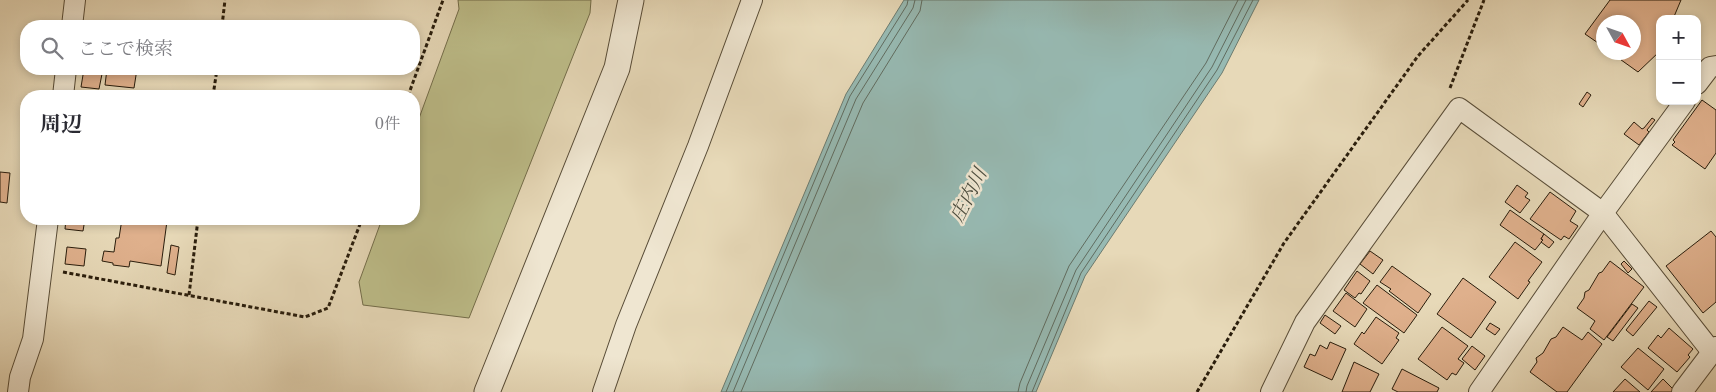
<!DOCTYPE html>
<html lang="ja">
<meta charset="utf-8">
<style>
:root{--surface:#fff;--page:#f7f7f7;--text:#2b2b33;--muted:#7c7c81;--line:#e1e1e2}
body{margin:0;font-family:"Old Standard TT","Noto Serif JP",serif;background:var(--page);color:var(--text)}
.controls{position:absolute;right:15px;top:15px;display:grid;overflow:hidden;border-radius:10px;box-shadow:0 2px 8px #0003}
.controls button{width:45px;height:45px;display:grid;place-items:center;padding:0;border:0;border-bottom:1px solid var(--line);background:var(--surface);color:var(--text);font:25px sans-serif}
.compass{position:absolute;left:1596px;top:15px;width:45px;height:45px;border-radius:50%;background:var(--surface);box-shadow:0 2px 8px #0003;rotate:130deg}
.list{margin:0;padding:0;list-style:none}
h2{display:flex;justify-content:space-between;align-items:center;height:65px;margin:0;padding:0 20px;font-size:21px}
h2 small{font-size:16px;font-weight:400;color:var(--muted)}
.icon{flex:none;width:28px;height:28px;fill:none;stroke:currentColor;stroke-width:2;stroke-linecap:round;stroke-linejoin:round}
.map{position:relative;flex:none;width:1716px;height:392px;overflow:hidden}
.search{position:absolute;background:var(--surface);box-shadow:0 2px 8px #0003;left:20px;top:20px;width:400px;height:55px;display:flex;align-items:center;gap:12px;box-sizing:border-box;padding:0 18px;border-radius:20px;color:var(--muted);font-size:19px}
.panel{position:absolute;background:var(--surface);box-shadow:0 2px 8px #0003;left:20px;top:90px;width:400px;height:135px;border-radius:20px}
.map>svg:first-child{display:block}
.green{fill:#bdbd89;stroke:#736d4a}
.water{fill:#97bab3;stroke:#6b7b70}
.lines{fill:none;stroke-linecap:round;stroke-linejoin:round}
.shore{stroke:#606c60;stroke-width:1}
.building{fill:#dfb08c;stroke:#291d0c}
.minor-casing{stroke:#584c37;stroke-width:22}
.tertiary-casing{stroke:#584c37;stroke-width:27}
.path{stroke:#291d0c;stroke-width:3;stroke-dasharray:4 2.5;stroke-linecap:butt}
.minor{stroke:#efe6d1;stroke-width:20}
.tertiary{stroke:#efe6d1;stroke-width:25}
.labels{text-anchor:middle;dominant-baseline:central;stroke-width:5;stroke-linejoin:round;paint-order:stroke}
.water-label{font-size:19px;font-style:italic;fill:#4a4c3e;stroke:#efe6d1}
</style>
<div class="map">
<svg width="1716" height="392" viewBox="0 0 1716 392">
<rect width="100%" height="100%" fill="#e7d9b8"/>
<filter id="stains"><feTurbulence type="fractalNoise" baseFrequency=".004" numOctaves="4"/><feColorMatrix values="0 0 0 0 .2 0 0 0 0 .09 0 0 0 0 .02 0 0 0 .5 -.17"/></filter>
<radialGradient id="worn" r=".72"><stop offset=".6" stop-color="#630" stop-opacity="0"/><stop offset="1" stop-color="#630" stop-opacity=".3"/></radialGradient>
<polygon class="green" points="458,0 591,0 590,13 469,318 363,305 359,282 382,219 414,219 414,132 459,9"/>
<polygon class="water" points="904,0 1259,0 1222,73 1085,276 1036,392 721,392 846,94"/>
<g class="lines">
<g class="shore">
<polyline points="726,392 850,96 907,5 908,0"/>
<polyline points="733,392 856,99 913,8 915,0"/>
<polyline points="741,392 863,103 920,11 922,0"/>
<polyline points="1018,392 1020,383 1069,266 1206,63 1238,0"/>
<polyline points="1026,392 1027,386 1076,270 1212,67 1246,0"/>
<polyline points="1032,392 1081,273 1217,70 1253,0"/>
</g>
</g>
<g class="building">
<polygon points="1610,0 1681,0 1673,19 1660,19 1660,51 1638,72 1610,52 1634,52 1634,22 1604,22 1604,47 1585,34"/>
<polygon points="84,69 103,69 99,89 81,87"/>
<polygon points="107,69 137,69 134,88 105,85"/>
<polygon points="107,91 137,95 137,96 106,96"/>
<polygon points="1587,92 1591,95 1583,107 1579,104"/>
<polygon points="1702,100 1716,110 1716,153 1705,169 1672,145 1675,142 1673,140"/>
<polygon points="1652,118 1655,120 1647,130 1649,132 1639,145 1624,134 1634,122 1642,129 1644,128"/>
<polygon points="22,150 26,151 26,164 21,163"/>
<polygon points="0,172 10,173 7,203 0,202"/>
<polygon points="1517,185 1528,193 1525,197 1530,200 1520,213 1505,202"/>
<polygon points="1550,192 1576,211 1570,221 1578,226 1569,239 1564,236 1561,240 1530,219"/>
<polygon points="1510,210 1544,234 1541,239 1543,240 1535,250 1500,225"/>
<polygon points="66,219 85,219 83,231 65,229"/>
<polygon points="122,219 148,219 167,221 161,266 130,261 129,267 113,265 113,263 102,261 104,251 114,252 116,238 119,238"/>
<polygon points="1711,231 1716,237 1716,302 1703,313 1666,266"/>
<polygon points="1544,234 1554,242 1549,248 1541,242 1543,240 1541,239"/>
<polygon points="1515,242 1542,262 1528,281 1530,282 1518,299 1489,277"/>
<polygon points="171,245 179,247 175,275 167,273"/>
<polygon points="67,247 86,249 84,266 65,264"/>
<polygon points="1370,251 1383,260 1373,274 1360,264"/>
<polygon points="1610,261 1644,287 1604,340 1590,329 1595,321 1577,308 1584,298 1585,292 1589,290 1599,273 1602,272"/>
<polygon points="1624,261 1632,269 1628,273 1621,264"/>
<polygon points="1392,266 1431,294 1418,313 1389,291 1391,289 1380,282"/>
<polygon points="1357,271 1370,281 1361,294 1359,293 1355,298 1344,290"/>
<polygon points="1463,278 1496,302 1471,338 1437,314"/>
<polygon points="1377,285 1417,315 1404,333 1363,303"/>
<polygon points="1346,293 1367,309 1355,327 1333,311"/>
<polygon points="1649,301 1657,307 1633,336 1626,330"/>
<polygon points="1632,304 1638,308 1613,341 1607,337"/>
<polygon points="1325,315 1341,326 1335,334 1320,323"/>
<polygon points="1376,317 1399,333 1396,338 1399,340 1382,364 1354,344 1362,332 1364,334"/>
<polygon points="1490,323 1500,329 1495,335 1486,329"/>
<polygon points="1442,327 1468,346 1458,359 1464,363 1456,375 1452,373 1447,380 1418,359"/>
<polygon points="1563,327 1582,340 1588,332 1602,344 1567,392 1557,392 1530,372 1537,362 1536,358 1543,353 1551,339 1556,337"/>
<polygon points="1669,328 1693,349 1688,355 1690,357 1677,372 1648,348 1658,335 1661,338"/>
<polygon points="1330,342 1346,349 1332,380 1304,367 1310,354 1315,356 1320,345 1327,349"/>
<polygon points="1472,346 1485,356 1475,370 1462,359"/>
<polygon points="1638,348 1664,369 1648,390 1621,367"/>
<polygon points="1354,362 1379,374 1370,392 1342,392"/>
<polygon points="1402,369 1439,388 1437,392 1398,392 1392,389"/>
<polygon points="1625,379 1640,392 1613,392"/>
<polygon points="1663,379 1674,390 1672,392 1651,392"/>
</g>
<g class="lines">
<g class="minor-casing">
<g id="minor">
<polyline points="72,26 75,0"/>
<polyline points="1697,84 1710,67 1716,66"/>
<polyline points="63,96 66,69"/>
<polyline points="18,392 20,377 33,339 48,219"/>
<polyline points="603,392 626,325 698,146 752,0"/>
<polyline points="1271,392 1305,322 1459,108 1603,213 1712,352"/>
<polyline points="1479,392 1603,213 1685,101"/>
<polyline points="1682,392 1716,347"/>
</g>
</g>
<g class="tertiary-casing">
<polyline id="tertiary" points="487,392 617,68 631,0"/>
</g>
<g class="path">
<polyline points="222,26 225,0"/>
<polyline points="1450,88 1484,0"/>
<polyline points="213,96 217,69"/>
<polyline points="408,96 443,0"/>
<polyline points="63,272 305,317 328,308 362,219"/>
<polyline points="189,295 198,219"/>
<polyline points="1197,392 1284,243 1418,56 1468,0"/>
</g>
<use href="#minor" class="minor"/>
<use href="#tertiary" class="tertiary"/>
</g>
<g class="labels">
<g class="water-label">
<text transform="translate(970 196) rotate(-63)">庄内川</text>
</g>
</g>
<rect width="100%" height="100%" filter="url(#stains)"/>
<rect width="100%" height="100%" fill="url(#worn)"/>
</svg>
<div class="controls">
<button>+</button>
<button>−</button>
</div>
<svg class="compass" viewBox="-18 -18 36 36"><path d="M0-13l5 13h-10z" fill="#e53935"/><path d="M0 13l5-13h-10z" fill="#7c7c81"/></svg>
<div class="search"><svg class="icon" aria-label="search" viewBox="0 0 24 24"><circle cx="10" cy="10" r="6"/><path d="M15 15l6 6"/></svg>ここで検索</div>
<section class="panel">
<h2>周辺<small>0件</small></h2>
<ul class="list">
</ul>
</section>
</div>
